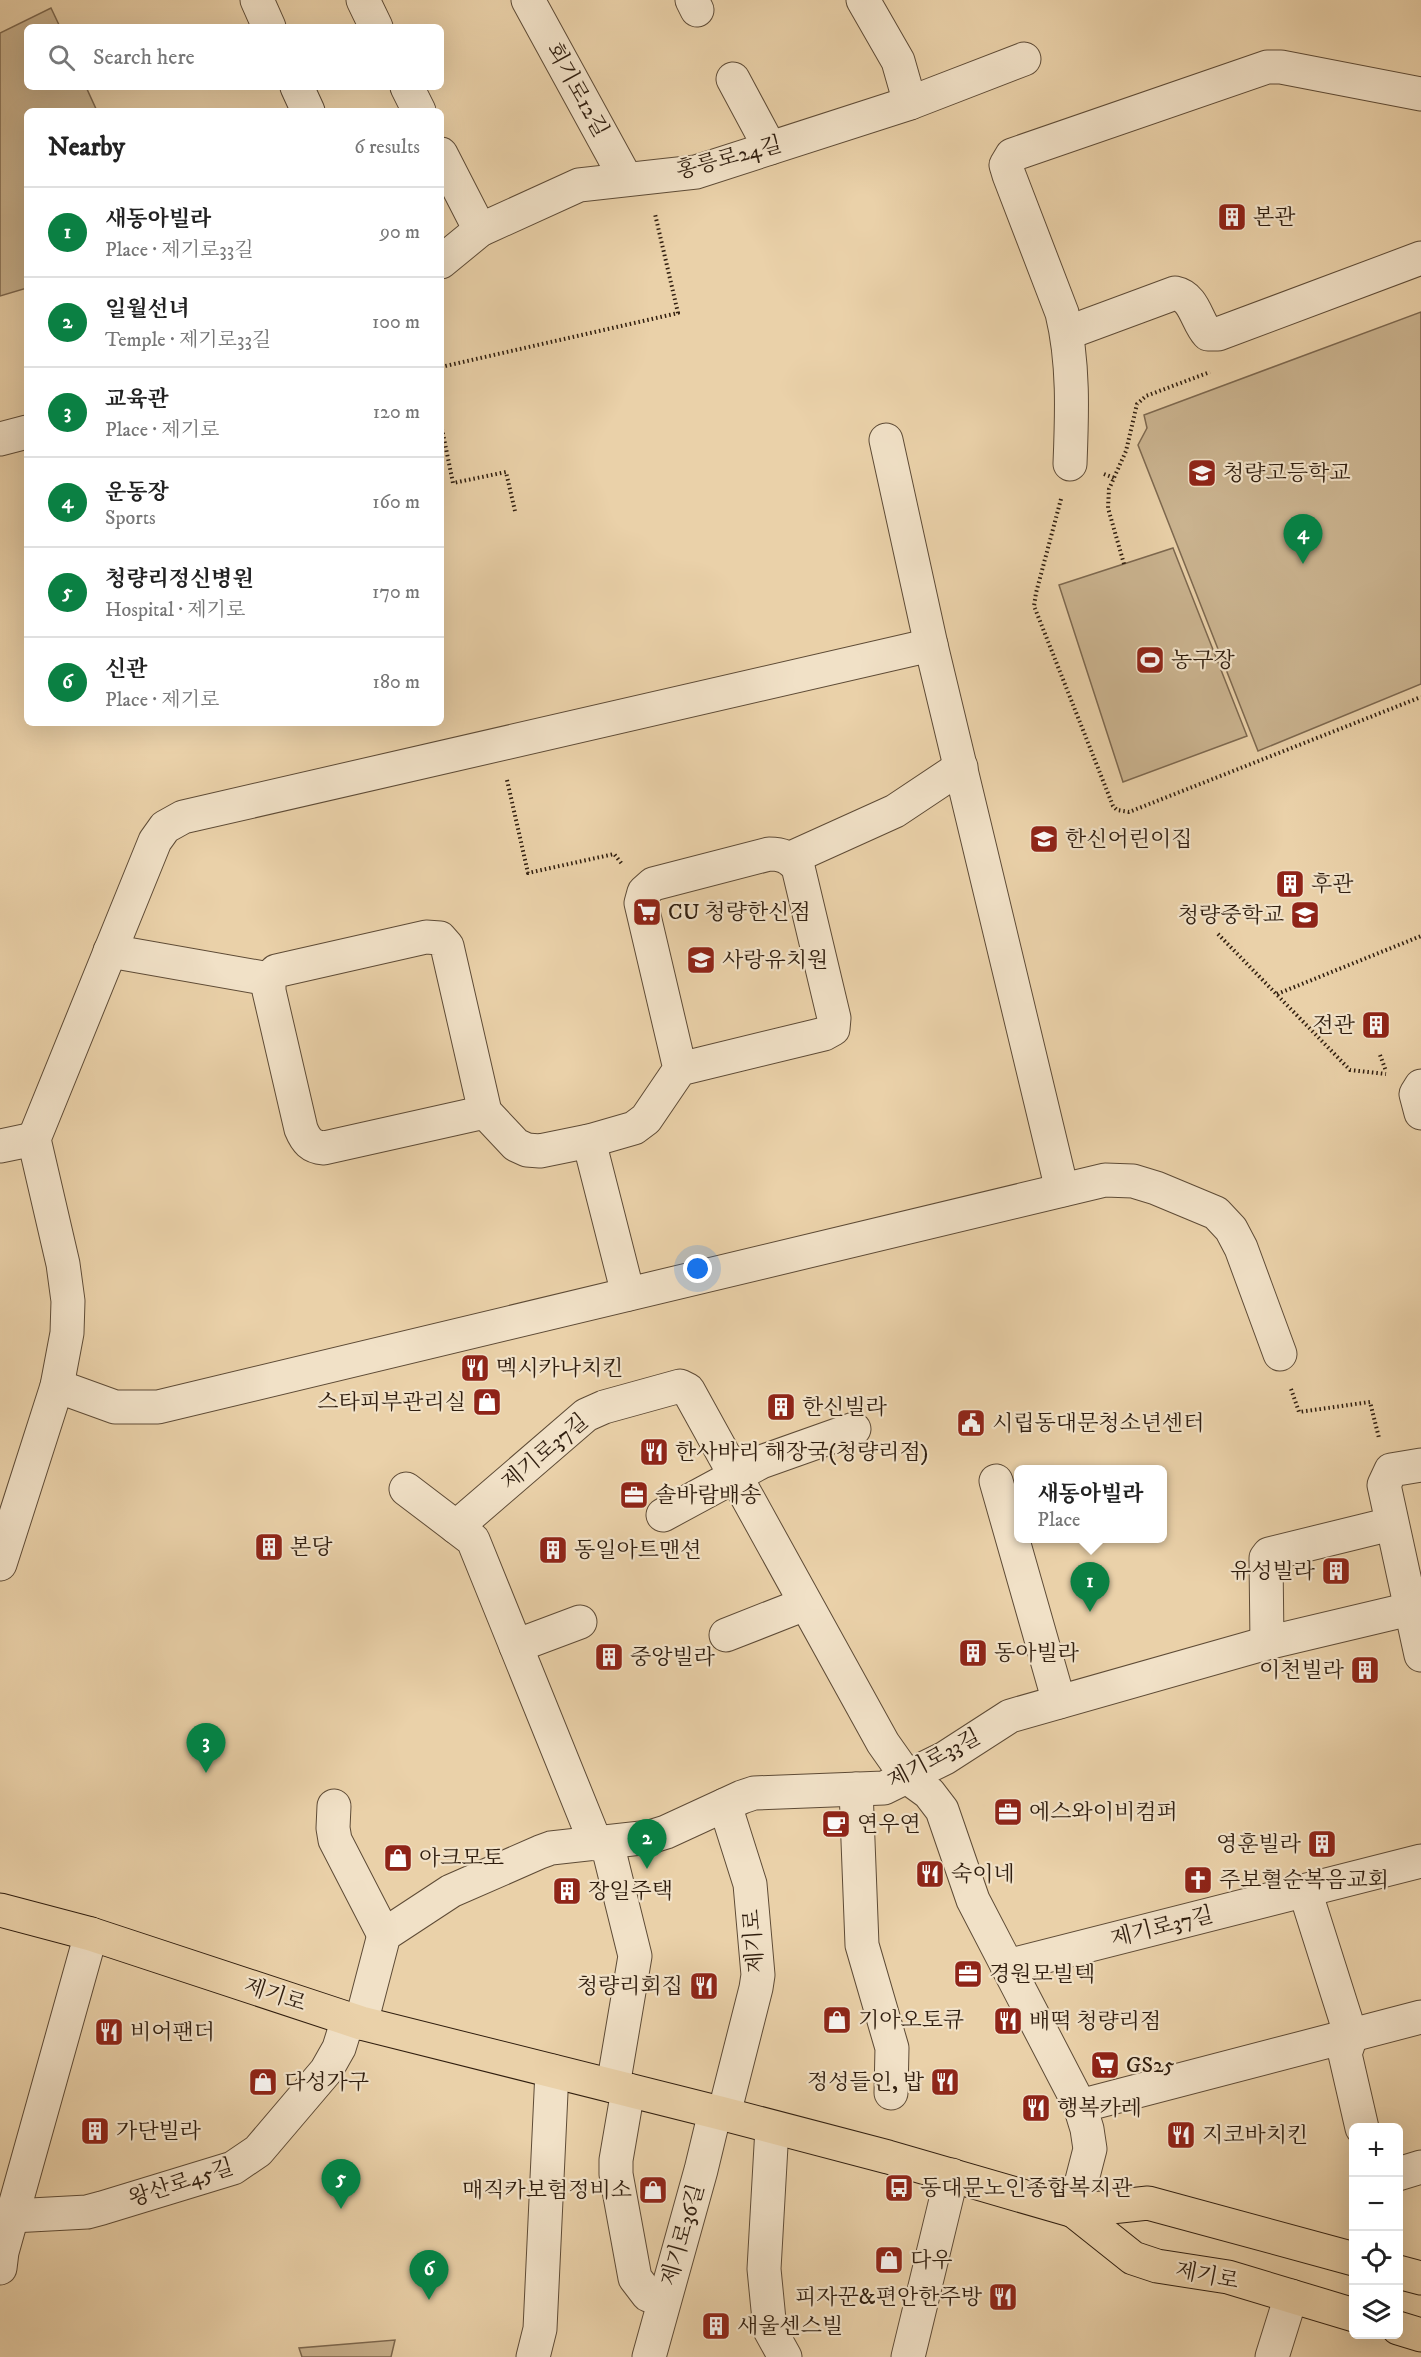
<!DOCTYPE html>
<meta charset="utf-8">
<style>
:root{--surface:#fff;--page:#f2f2f2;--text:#222;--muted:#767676;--line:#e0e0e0;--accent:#0b8043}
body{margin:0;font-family:"IM FELL DW Pica","Noto Serif KR",serif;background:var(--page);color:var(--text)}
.controls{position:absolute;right:18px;bottom:18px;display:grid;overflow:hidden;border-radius:9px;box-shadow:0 6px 24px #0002}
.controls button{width:54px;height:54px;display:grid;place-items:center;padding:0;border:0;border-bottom:2px solid var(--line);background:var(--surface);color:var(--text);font:30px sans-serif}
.you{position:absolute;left:698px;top:1269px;width:21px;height:21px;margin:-15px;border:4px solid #fff;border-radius:50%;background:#1a73e8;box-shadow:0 0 0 9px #1a73e833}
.badge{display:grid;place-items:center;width:39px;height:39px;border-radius:50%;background:var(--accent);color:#fff;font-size:20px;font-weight:700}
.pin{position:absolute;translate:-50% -50px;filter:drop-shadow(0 2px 3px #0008)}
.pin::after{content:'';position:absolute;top:32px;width:21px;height:18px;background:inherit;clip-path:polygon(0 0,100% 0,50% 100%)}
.popup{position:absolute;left:1014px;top:1465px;width:153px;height:78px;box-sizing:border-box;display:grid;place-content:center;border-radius:9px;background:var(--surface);filter:drop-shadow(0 2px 4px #0005);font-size:20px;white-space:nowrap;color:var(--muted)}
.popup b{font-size:22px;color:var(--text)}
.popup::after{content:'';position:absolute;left:50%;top:100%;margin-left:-12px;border:12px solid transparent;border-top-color:var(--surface)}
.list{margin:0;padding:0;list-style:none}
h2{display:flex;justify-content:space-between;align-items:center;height:78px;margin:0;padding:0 24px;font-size:26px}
h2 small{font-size:20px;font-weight:400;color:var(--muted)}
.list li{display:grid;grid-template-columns:39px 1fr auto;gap:18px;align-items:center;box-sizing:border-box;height:90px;padding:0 24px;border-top:2px solid var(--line)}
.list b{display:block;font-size:22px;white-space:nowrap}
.list p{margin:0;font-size:20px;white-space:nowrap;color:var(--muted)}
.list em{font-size:20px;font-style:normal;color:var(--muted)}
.icon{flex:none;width:33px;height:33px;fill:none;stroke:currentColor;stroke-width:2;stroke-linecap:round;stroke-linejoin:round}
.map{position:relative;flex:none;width:1421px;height:2357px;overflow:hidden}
.search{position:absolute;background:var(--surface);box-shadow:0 6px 24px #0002;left:24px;top:24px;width:420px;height:66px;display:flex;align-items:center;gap:15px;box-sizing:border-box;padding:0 21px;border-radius:9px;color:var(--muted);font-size:22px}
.panel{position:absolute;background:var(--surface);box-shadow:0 6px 24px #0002;left:24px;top:108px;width:420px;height:618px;border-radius:9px}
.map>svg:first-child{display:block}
.green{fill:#cab38f;stroke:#7d684f;stroke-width:1.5}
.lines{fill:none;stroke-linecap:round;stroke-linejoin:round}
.minor-casing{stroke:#5e4b36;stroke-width:35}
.major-casing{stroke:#301e0f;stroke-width:35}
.path{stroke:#301e0f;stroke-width:4;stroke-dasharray:1.5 3;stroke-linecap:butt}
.minor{stroke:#f1e1c7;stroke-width:33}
.major{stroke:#ead1a9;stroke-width:33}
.labels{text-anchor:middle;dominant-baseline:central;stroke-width:4.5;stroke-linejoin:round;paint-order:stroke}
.street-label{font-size:22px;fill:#301e0f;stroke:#f1e1c7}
.poi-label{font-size:22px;fill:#301e0f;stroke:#f1e1c7;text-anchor:start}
</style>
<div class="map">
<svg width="1421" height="2357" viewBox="0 0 1421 2357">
<rect width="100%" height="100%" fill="#ead1a9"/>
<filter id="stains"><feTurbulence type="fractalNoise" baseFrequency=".00333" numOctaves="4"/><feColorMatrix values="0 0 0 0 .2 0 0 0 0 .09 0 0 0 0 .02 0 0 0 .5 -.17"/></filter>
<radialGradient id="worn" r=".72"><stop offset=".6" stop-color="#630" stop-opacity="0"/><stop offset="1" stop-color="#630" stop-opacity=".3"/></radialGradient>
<g class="green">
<polygon points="51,8 60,27 27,27 27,87 86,87 97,111 27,111 27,288 0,296 0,33"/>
<polygon points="1421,312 1421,684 1258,751 1138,445 1147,428 1144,415"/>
<polygon points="1173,548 1247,736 1123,782 1059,585"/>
<polygon points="395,2340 391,2357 302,2357 299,2348"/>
</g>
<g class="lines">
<g class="minor-casing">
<g id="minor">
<polyline points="257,0 269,27"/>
<polyline points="363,0 376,27"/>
<polyline points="528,0 626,179"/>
<polyline points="692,0 697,10"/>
<polyline points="863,0 898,61 910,103"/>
<polyline points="733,79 770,148"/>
<polyline points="297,87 308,111"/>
<polyline points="407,87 419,111"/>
<polyline points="441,154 480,230"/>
<polyline points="441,262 480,230 579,185 696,172 910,103 1024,59"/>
<path d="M1067 333 1175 293C1195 297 1196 321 1208 334H1218L1421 258"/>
<polyline points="0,439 27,432"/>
<polyline points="886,440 931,645 1062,1190"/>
<path d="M1070 464C1072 414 1074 362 1062 313L1009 175 1006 165 1012 155 1267 67H1281L1421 94"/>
<polyline points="791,858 895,811 961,767"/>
<polyline points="110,951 269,979"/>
<polyline points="1421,1086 1416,1094 1421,1113"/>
<path d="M485 1112 447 946 440 938 426 937 276 971 269 979V991L301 1129C306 1141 311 1147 324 1148L485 1112 516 1145 527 1150 540 1151 589 1141 634 1128 646 1119 680 1069 824 1034 833 1029 834 1018 798 867C789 857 782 854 769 854L653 884 644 892 641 903 680 1069"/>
<polyline points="589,1141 628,1294"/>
<polyline points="0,1146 34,1139"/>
<polyline points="57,1386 115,1407 158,1407 1105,1180 1133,1181 1156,1188 1216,1213 1231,1229 1241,1248 1280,1354"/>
<polyline points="1421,1465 1391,1470 1384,1485 1421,1655"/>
<polyline points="996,1481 1059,1702"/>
<polyline points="406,1489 473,1540 596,1844"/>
<polyline points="663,1515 761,1462 854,1429"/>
<polyline points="456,1527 586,1415 604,1407 680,1386 688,1390 883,1743 907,1777 929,1793 942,1810 973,1900 1080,2106 1087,2129 1090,2149 1074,2211"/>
<polyline points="0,1564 57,1386 67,1333 68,1301 63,1264 34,1139 155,841 165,827 183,817 931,645"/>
<polyline points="726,1635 805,1604"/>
<polyline points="1267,1643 1266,1558 1269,1554 1391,1524"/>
<polyline points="516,1646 580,1622"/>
<polyline points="856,1789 862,1945 892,2048 891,2093"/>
<polyline points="334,1806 333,1828 335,1840 384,1935"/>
<polyline points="607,1843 635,1956 613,2086"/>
<polyline points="1305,1891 1351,2036 1345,2054 1362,2128"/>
<polyline points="1007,1966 1421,1861"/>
<polyline points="361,2023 384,1935 451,1891 540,1852 551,1848 650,1837 666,1832 742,1797 754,1793 884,1788 945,1758 1010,1716 1267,1643 1410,1609"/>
<polyline points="628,2090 616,2160 616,2174 635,2278 648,2295 664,2300"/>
<polyline points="1080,2106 1421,2017"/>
<polyline points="724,2114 756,1988 758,1975 750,1884 725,1805"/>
<polyline points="772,2128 764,2269 770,2330 785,2357"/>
<polyline points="1398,2174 1421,2167"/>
<polyline points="12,2216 87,2212 102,2208 233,2168 258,2151 326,2071 339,2048 348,2019"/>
<polyline points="0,2268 2,2252 91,1934"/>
<polyline points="533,2357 540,2329 552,2071"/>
<polyline points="649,2357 701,2170 715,2112"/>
<polyline points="908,2357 952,2175"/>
<polyline points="1272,2357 1291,2296"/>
</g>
</g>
<g class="major-casing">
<g id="major">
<polyline points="0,1910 91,1934 361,2023 724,2114 888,2157 1074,2211 1148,2203 1354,2259"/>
<polyline points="1074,2211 1133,2258 1157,2266 1228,2277 1354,2315"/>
<polyline points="1398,2272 1421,2278"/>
<polyline points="1398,2328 1421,2335"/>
</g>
</g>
<g class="path">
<polyline points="441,367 678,313 655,214"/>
<polyline points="441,424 453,483 506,472 515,511"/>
<polyline points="1104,474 1114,478"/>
<polyline points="1061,499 1036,593 1034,606 1113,806 1117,810 1129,812 1421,697"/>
<polyline points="1124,564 1108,508 1109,489 1126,451 1137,404 1146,396 1210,372"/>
<polyline points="507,780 528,873 614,854 622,864"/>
<polyline points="1218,934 1350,1070 1386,1074"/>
<polyline points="1277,994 1421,936"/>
<polyline points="1380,1055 1386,1071"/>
<polyline points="1291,1389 1299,1412 1370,1402 1379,1438"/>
</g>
<use href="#minor" class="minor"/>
<use href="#major" class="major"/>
</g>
<defs>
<g id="building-square" transform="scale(1.5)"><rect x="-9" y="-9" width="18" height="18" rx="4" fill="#8f2418" stroke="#f1e1c7"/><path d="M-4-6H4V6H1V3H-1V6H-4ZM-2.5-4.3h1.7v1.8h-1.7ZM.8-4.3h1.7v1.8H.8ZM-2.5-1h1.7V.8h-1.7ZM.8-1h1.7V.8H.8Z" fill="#fff"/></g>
<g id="school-square" transform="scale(1.5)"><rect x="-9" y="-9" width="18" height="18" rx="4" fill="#8f2418" stroke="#f1e1c7"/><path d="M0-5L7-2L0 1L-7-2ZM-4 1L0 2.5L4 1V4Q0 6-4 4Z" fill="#fff"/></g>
<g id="stadium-square" transform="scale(1.5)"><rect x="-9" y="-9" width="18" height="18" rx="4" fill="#8f2418" stroke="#f1e1c7"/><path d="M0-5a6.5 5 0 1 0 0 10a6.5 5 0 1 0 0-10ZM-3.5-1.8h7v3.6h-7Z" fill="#fff"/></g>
<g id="supermarket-square" transform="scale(1.5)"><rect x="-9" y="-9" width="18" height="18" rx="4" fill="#8f2418" stroke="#f1e1c7"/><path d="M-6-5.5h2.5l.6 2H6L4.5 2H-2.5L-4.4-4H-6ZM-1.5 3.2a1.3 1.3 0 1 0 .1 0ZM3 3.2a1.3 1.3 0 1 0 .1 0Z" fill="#fff"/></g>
<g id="restaurant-square" transform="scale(1.5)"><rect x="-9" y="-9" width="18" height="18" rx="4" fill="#8f2418" stroke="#f1e1c7"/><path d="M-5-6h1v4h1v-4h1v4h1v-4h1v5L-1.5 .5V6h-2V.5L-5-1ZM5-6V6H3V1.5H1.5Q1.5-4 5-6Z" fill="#fff"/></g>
<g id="shop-square" transform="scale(1.5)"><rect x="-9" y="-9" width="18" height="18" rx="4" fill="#8f2418" stroke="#f1e1c7"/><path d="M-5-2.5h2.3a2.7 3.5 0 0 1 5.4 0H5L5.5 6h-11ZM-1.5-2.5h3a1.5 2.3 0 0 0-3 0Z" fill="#fff"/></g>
<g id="civic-square" transform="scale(1.5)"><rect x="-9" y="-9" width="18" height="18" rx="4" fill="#8f2418" stroke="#f1e1c7"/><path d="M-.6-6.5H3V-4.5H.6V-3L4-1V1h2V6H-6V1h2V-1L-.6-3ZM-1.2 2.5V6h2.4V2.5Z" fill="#fff"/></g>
<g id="office-square" transform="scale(1.5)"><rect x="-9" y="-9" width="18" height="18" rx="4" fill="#8f2418" stroke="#f1e1c7"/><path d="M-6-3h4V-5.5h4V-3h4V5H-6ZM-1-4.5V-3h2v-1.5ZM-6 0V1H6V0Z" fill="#fff"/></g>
<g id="cafe-square" transform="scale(1.5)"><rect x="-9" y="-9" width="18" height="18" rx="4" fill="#8f2418" stroke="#f1e1c7"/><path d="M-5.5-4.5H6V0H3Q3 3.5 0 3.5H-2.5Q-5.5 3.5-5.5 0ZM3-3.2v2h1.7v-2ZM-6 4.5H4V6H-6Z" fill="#fff"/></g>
<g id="church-square" transform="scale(1.5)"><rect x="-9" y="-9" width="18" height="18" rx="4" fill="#8f2418" stroke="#f1e1c7"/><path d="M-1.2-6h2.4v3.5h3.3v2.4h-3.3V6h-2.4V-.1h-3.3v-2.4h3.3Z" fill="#fff"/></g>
<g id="bus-square" transform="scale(1.5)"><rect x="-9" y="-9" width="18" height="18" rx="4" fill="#8f2418" stroke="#f1e1c7"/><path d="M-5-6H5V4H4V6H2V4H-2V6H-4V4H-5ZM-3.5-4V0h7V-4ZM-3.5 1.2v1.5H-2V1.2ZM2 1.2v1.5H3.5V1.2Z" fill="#fff"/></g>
</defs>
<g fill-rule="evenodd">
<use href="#building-square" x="1232" y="217"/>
<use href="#school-square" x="1202" y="473"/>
<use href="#stadium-square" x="1150" y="660"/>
<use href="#school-square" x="1044" y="839"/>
<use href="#building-square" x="1290" y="884"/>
<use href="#supermarket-square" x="647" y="912"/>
<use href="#school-square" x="1305" y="915"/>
<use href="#school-square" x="701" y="960"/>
<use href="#building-square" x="1376" y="1025"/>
<use href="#restaurant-square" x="475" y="1368"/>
<use href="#shop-square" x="487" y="1402"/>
<use href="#building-square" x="781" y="1407"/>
<use href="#civic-square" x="971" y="1423"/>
<use href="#restaurant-square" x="654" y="1452"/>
<use href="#office-square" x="634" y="1495"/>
<use href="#building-square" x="269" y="1547"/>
<use href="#building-square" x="553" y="1550"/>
<use href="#building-square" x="1336" y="1571"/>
<use href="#building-square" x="973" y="1653"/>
<use href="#building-square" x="609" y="1657"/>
<use href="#building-square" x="1365" y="1670"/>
<use href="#office-square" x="1008" y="1812"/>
<use href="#cafe-square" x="836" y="1824"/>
<use href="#building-square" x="1322" y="1844"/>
<use href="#shop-square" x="398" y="1858"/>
<use href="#restaurant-square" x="930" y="1874"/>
<use href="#church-square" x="1198" y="1880"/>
<use href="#building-square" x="567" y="1891"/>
<use href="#office-square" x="968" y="1974"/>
<use href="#restaurant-square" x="704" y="1986"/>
<use href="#shop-square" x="837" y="2020"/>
<use href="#restaurant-square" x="1008" y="2021"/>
<use href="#restaurant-square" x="109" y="2032"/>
<use href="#supermarket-square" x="1105" y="2065"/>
<use href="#shop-square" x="263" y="2082"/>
<use href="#restaurant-square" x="945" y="2082"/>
<use href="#restaurant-square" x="1036" y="2108"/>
<use href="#building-square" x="95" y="2131"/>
<use href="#restaurant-square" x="1181" y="2135"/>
<use href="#bus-square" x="899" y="2188"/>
<use href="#shop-square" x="653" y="2190"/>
<use href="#shop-square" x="889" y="2260"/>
<use href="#restaurant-square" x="1003" y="2297"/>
<use href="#building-square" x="716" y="2326"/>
</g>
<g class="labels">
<g class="street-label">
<text transform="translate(577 90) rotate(61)">회기로12길</text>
<text transform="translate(729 158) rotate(-15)">홍릉로24길</text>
<text transform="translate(545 1452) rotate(-40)">제기로37길</text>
<text transform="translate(934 1759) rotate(-28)">제기로33길</text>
<text transform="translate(1162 1927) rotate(-14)">제기로37길</text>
<text transform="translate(754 1941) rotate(-94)">제기로</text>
<text transform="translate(275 1995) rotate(18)">제기로</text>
<text transform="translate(181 2183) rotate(-18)">왕산로45길</text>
<text transform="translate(683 2235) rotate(-74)">제기로36길</text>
<text transform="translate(1207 2276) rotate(11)">제기로</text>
</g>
<g class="poi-label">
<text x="1253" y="217">본관</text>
<text x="1223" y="473">청량고등학교</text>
<text x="1171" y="660">농구장</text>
<text x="1065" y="839">한신어린이집</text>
<text x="1311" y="884">후관</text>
<text x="668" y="912">CU 청량한신점</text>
<text x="1284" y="915" text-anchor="end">청량중학교</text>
<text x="722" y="960">사랑유치원</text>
<text x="1355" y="1025" text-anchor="end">전관</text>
<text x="496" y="1368">멕시카나치킨</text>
<text x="466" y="1402" text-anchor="end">스타피부관리실</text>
<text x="802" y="1407">한신빌라</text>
<text x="992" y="1423">시립동대문청소년센터</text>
<text x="675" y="1452">한사바리 해장국(청량리점)</text>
<text x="655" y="1495">솔바람배송</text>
<text x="290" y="1547">본당</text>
<text x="574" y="1550">동일아트맨션</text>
<text x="1315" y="1571" text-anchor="end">유성빌라</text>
<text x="994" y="1653">동아빌라</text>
<text x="630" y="1657">중앙빌라</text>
<text x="1344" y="1670" text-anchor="end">이천빌라</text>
<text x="1029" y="1812">에스와이비컴퍼</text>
<text x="857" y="1824">연우연</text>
<text x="1301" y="1844" text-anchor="end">영훈빌라</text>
<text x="419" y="1858">아크모토</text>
<text x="951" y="1874">숙이네</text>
<text x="1219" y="1880">주보혈순복음교회</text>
<text x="588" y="1891">장일주택</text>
<text x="989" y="1974">경원모빌텍</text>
<text x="683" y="1986" text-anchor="end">청량리회집</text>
<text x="858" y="2020">기아오토큐</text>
<text x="1029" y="2021">배떡 청량리점</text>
<text x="130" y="2032">비어팬더</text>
<text x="1126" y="2065">GS25</text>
<text x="284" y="2082">다성가구</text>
<text x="924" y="2082" text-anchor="end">정성들인, 밥</text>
<text x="1057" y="2108">행복카레</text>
<text x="116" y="2131">가단빌라</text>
<text x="1202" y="2135">지코바치킨</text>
<text x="920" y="2188">동대문노인종합복지관</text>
<text x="632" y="2190" text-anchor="end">매직카보험정비소</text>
<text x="910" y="2260">다우</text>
<text x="982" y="2297" text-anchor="end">피자꾼&amp;편안한주방</text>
<text x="737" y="2326">새울센스빌</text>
</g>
</g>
<rect width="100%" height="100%" filter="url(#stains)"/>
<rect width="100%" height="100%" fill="url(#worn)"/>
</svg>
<div class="controls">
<button>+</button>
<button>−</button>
<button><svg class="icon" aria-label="locate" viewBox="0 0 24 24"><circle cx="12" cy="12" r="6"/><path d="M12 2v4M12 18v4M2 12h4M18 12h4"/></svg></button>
<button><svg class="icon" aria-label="layers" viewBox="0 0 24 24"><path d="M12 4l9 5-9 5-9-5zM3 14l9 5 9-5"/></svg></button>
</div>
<div class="you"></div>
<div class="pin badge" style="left:1090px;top:1612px">1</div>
<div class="popup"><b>새동아빌라</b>Place</div>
<div class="pin badge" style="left:647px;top:1869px">2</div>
<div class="pin badge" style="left:206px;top:1773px">3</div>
<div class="pin badge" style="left:1303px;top:564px">4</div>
<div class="pin badge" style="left:341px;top:2209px">5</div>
<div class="pin badge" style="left:429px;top:2300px">6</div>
<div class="search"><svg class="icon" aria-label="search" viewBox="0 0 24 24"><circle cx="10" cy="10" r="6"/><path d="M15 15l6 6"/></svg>Search here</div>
<section class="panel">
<h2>Nearby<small>6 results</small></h2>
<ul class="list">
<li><span class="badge">1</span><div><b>새동아빌라</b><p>Place · 제기로33길</p></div><em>90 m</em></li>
<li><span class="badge">2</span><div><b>일월선녀</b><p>Temple · 제기로33길</p></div><em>100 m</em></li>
<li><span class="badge">3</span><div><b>교육관</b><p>Place · 제기로</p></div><em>120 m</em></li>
<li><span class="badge">4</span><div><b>운동장</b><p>Sports</p></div><em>160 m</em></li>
<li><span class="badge">5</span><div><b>청량리정신병원</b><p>Hospital · 제기로</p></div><em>170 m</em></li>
<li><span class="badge">6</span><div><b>신관</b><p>Place · 제기로</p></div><em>180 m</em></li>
</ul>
</section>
</div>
